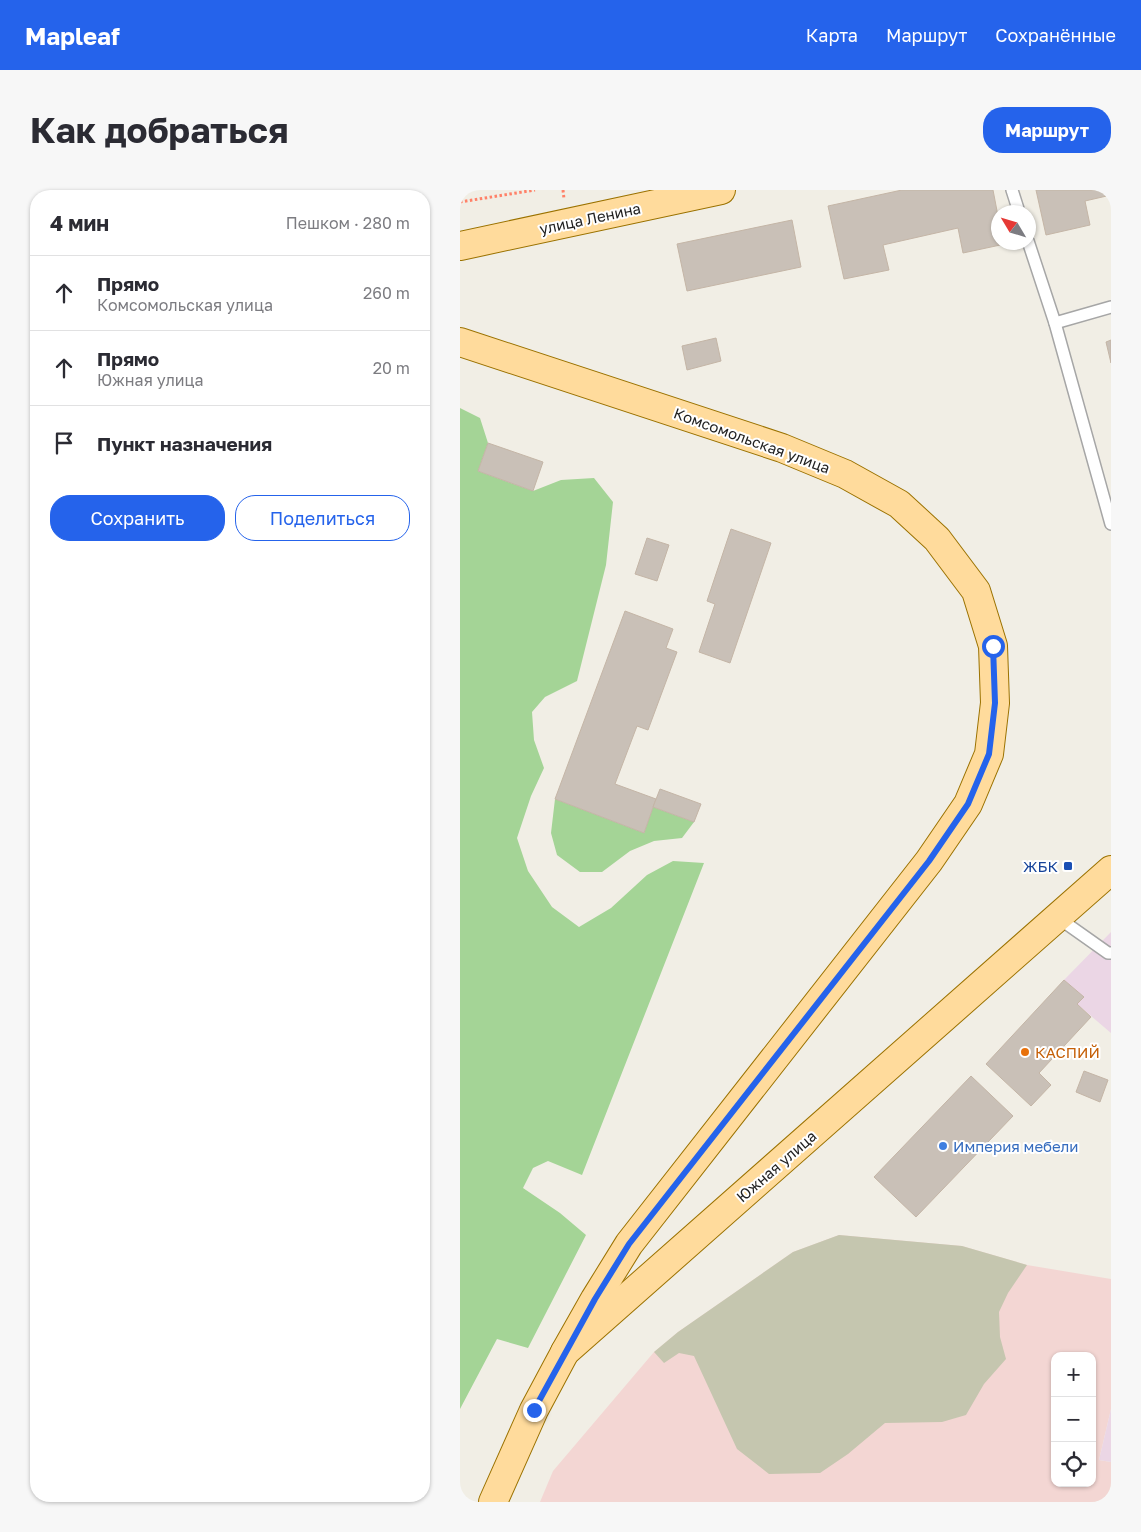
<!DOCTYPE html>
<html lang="ru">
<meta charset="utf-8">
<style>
:root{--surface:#fff;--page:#f7f7f7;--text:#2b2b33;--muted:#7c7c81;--line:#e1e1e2;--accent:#2563eb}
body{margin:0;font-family:"Golos Text",sans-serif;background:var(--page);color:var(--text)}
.controls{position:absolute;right:15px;bottom:15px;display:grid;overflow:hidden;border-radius:10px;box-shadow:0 1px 4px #0004}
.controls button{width:45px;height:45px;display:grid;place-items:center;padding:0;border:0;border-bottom:1px solid var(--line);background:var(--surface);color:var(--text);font:25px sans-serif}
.compass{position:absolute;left:531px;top:15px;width:45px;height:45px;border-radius:50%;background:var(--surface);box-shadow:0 1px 4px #0004;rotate:308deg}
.stop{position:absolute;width:15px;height:15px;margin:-11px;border:4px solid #2563eb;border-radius:50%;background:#fff}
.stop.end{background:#2563eb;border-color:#fff;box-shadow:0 1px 5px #0008}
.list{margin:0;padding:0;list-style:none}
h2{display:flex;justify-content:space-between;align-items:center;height:65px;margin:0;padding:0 20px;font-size:21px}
h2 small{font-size:16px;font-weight:400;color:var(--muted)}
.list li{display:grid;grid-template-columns:32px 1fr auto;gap:15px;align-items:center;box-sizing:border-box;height:75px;padding:0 20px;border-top:1px solid var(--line)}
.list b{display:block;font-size:19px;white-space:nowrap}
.list p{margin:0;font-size:16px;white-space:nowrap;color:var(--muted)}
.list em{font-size:16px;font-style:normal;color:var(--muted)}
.actions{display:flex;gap:10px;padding:15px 20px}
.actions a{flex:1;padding:11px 0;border:1px solid var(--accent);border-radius:20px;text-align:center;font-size:18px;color:var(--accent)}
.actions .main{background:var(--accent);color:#fff}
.icon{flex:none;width:28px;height:28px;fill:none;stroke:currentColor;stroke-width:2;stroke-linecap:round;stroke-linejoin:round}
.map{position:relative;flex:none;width:651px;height:1312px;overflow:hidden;border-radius:20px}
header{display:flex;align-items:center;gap:30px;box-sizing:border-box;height:70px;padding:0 25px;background:var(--accent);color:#fff}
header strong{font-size:24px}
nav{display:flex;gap:28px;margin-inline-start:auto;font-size:18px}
.intro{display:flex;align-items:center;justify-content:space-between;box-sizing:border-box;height:120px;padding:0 30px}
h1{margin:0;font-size:35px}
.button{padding:12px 22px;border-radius:20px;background:var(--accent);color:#fff;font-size:18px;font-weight:700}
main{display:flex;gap:30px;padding:0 30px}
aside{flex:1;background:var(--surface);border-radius:20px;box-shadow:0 1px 4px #0004}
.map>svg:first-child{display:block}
.commercial{fill:#f3d6d3;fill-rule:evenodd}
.industrial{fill:#ebd6e5}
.construction{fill:#c5c6af}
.forest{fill:#a4d496}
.building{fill:#c9c0b7;stroke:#c4b5a6}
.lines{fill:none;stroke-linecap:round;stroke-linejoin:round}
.lane-casing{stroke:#a6a6a6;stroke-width:14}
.primary-casing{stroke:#9b7200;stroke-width:30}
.path{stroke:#ff8168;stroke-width:3;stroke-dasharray:2.5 2.5;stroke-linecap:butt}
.lane{stroke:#fff;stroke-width:11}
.primary{stroke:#ffdb9c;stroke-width:28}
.route{stroke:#2563eb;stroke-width:6}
.transit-dot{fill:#1a4fb4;stroke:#fff;stroke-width:2}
.food-dot{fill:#e8710a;stroke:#fff;stroke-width:2}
.shop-dot{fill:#3f7fe0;stroke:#fff;stroke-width:2}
.labels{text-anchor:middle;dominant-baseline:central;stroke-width:4;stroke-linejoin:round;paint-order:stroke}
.street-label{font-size:15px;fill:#1f1f1f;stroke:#fff}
.transit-label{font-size:15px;fill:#164399;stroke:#fff;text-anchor:end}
.food-label{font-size:15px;fill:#c56008;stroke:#fff;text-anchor:start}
.shop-label{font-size:15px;fill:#366cbe;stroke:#fff;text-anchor:start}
</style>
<header>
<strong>Mapleaf</strong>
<nav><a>Карта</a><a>Маршрут</a><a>Сохранённые</a></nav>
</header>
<div class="intro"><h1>Как добраться</h1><a class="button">Маршрут</a></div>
<main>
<aside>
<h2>4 мин<small>Пешком · 280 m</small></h2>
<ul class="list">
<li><svg class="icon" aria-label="ahead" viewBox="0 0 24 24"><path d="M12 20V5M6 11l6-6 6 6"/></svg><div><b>Прямо</b><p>Комсомольская улица</p></div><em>260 m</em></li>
<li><svg class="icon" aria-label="ahead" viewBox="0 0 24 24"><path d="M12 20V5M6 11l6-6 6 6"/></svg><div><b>Прямо</b><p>Южная улица</p></div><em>20 m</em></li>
<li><svg class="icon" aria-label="arrive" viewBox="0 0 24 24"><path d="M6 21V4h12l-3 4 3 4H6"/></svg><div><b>Пункт назначения</b></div></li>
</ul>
<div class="actions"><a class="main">Сохранить</a><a>Поделиться</a></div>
</aside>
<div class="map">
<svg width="651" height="1312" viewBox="0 0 651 1312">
<rect width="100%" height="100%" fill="#f1eee5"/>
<path class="commercial" d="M379 1045 502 1056 567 1075 651 1089V1219L639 1270 651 1272V1312H80L93 1281 194 1162 218 1142 333 1062ZM595 1166H632V1293H595Z"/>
<g class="industrial">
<polygon points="651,742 651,843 617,814 623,807 604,790"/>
<polygon points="651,1219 651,1272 639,1270"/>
</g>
<polygon class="construction" points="379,1045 502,1056 567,1075 548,1103 539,1122 540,1147 546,1169 524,1194 506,1225 482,1232 425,1233 388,1264 360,1283 309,1284 277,1259 234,1166 219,1163 204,1173 194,1162 218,1142 333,1062"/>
<g class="forest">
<polygon points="0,218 20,228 28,253 18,281 73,301 101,290 134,288 153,312 146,375 117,491 85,507 72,522 74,550 84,578 71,606 57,648 68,681 92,717 119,737 151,718 187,685 213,671 244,673 122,985 88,971 73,978 63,998 100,1023 126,1045 68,1158 37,1149 0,1219"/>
<polygon points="95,609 184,643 193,617 234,632 222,648 194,651 170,661 142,682 120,682 97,665 91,643"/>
</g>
<g class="building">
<polygon points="442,0 533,0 538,26 538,52 545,54 503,63 498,38 423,55 429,80 384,89 368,16"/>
<polygon points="576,0 651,0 651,5 625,11 630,35 586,45"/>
<polygon points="332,30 341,77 227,101 217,54"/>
<polygon points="256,148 261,171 227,180 222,156"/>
<polygon points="651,150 651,173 646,152"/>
<polygon points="28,253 83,272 73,301 18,281"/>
<polygon points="271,339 311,353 270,473 239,462 255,414 247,411"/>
<polygon points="187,348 209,355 197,391 175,384"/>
<polygon points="165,421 213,439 206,458 217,462 188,540 177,536 155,594 196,609 184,643 95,609"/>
<polygon points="200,599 241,614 234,632 193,617"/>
<polygon points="604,790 624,807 617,814 631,827 579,883 591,895 571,916 526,874"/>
<polygon points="624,881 648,890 640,912 616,902"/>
<polygon points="511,886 553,926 456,1027 414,987"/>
</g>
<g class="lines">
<g class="lane-casing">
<g id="lane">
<polyline points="552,0 559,22"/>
<polyline points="568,51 595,133 651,334"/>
<polyline points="595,133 651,117"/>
<polyline points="597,727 648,763 651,763"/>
</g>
</g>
<g class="primary-casing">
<g id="primary">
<polyline points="0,56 261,0"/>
<polyline points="0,152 322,258 385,284 439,314 477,349 516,401 533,456 535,513 529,564 508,614 469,671 169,1054 135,1109 105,1162"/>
<polyline points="33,1312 74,1220 105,1162 651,680"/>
</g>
</g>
<g class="path">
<polyline points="103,0 104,9"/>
<polyline points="0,12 75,0"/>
</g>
<use href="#lane" class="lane"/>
<use href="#primary" class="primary"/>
</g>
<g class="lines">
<polyline class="route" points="74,1220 135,1109 169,1054 469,671 508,614 529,564 535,513 533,456"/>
</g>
<rect class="transit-dot" x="603" y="671" width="10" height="10" rx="2.5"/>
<circle class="food-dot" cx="565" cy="862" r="5"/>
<circle class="shop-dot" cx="483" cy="956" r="5"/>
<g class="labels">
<g class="street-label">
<text transform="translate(130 28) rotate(-12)">улица Ленина</text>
<text transform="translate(292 250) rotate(20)">Комсомольская улица</text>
<text transform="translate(316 976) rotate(-41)">Южная улица</text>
</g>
<g class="transit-label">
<text x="598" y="676">ЖБК</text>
</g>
<g class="food-label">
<text x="575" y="862">КАСПИЙ</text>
</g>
<g class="shop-label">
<text x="493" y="956">Империя мебели</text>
</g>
</g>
</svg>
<div class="controls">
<button>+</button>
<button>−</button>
<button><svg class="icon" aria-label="locate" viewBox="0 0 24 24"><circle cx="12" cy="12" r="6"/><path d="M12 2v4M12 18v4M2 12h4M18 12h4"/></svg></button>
</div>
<svg class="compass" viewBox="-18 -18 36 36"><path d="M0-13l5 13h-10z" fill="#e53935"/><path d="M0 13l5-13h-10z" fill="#7c7c81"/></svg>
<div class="stop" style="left:533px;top:456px"></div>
<div class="stop end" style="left:74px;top:1220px"></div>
</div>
</main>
